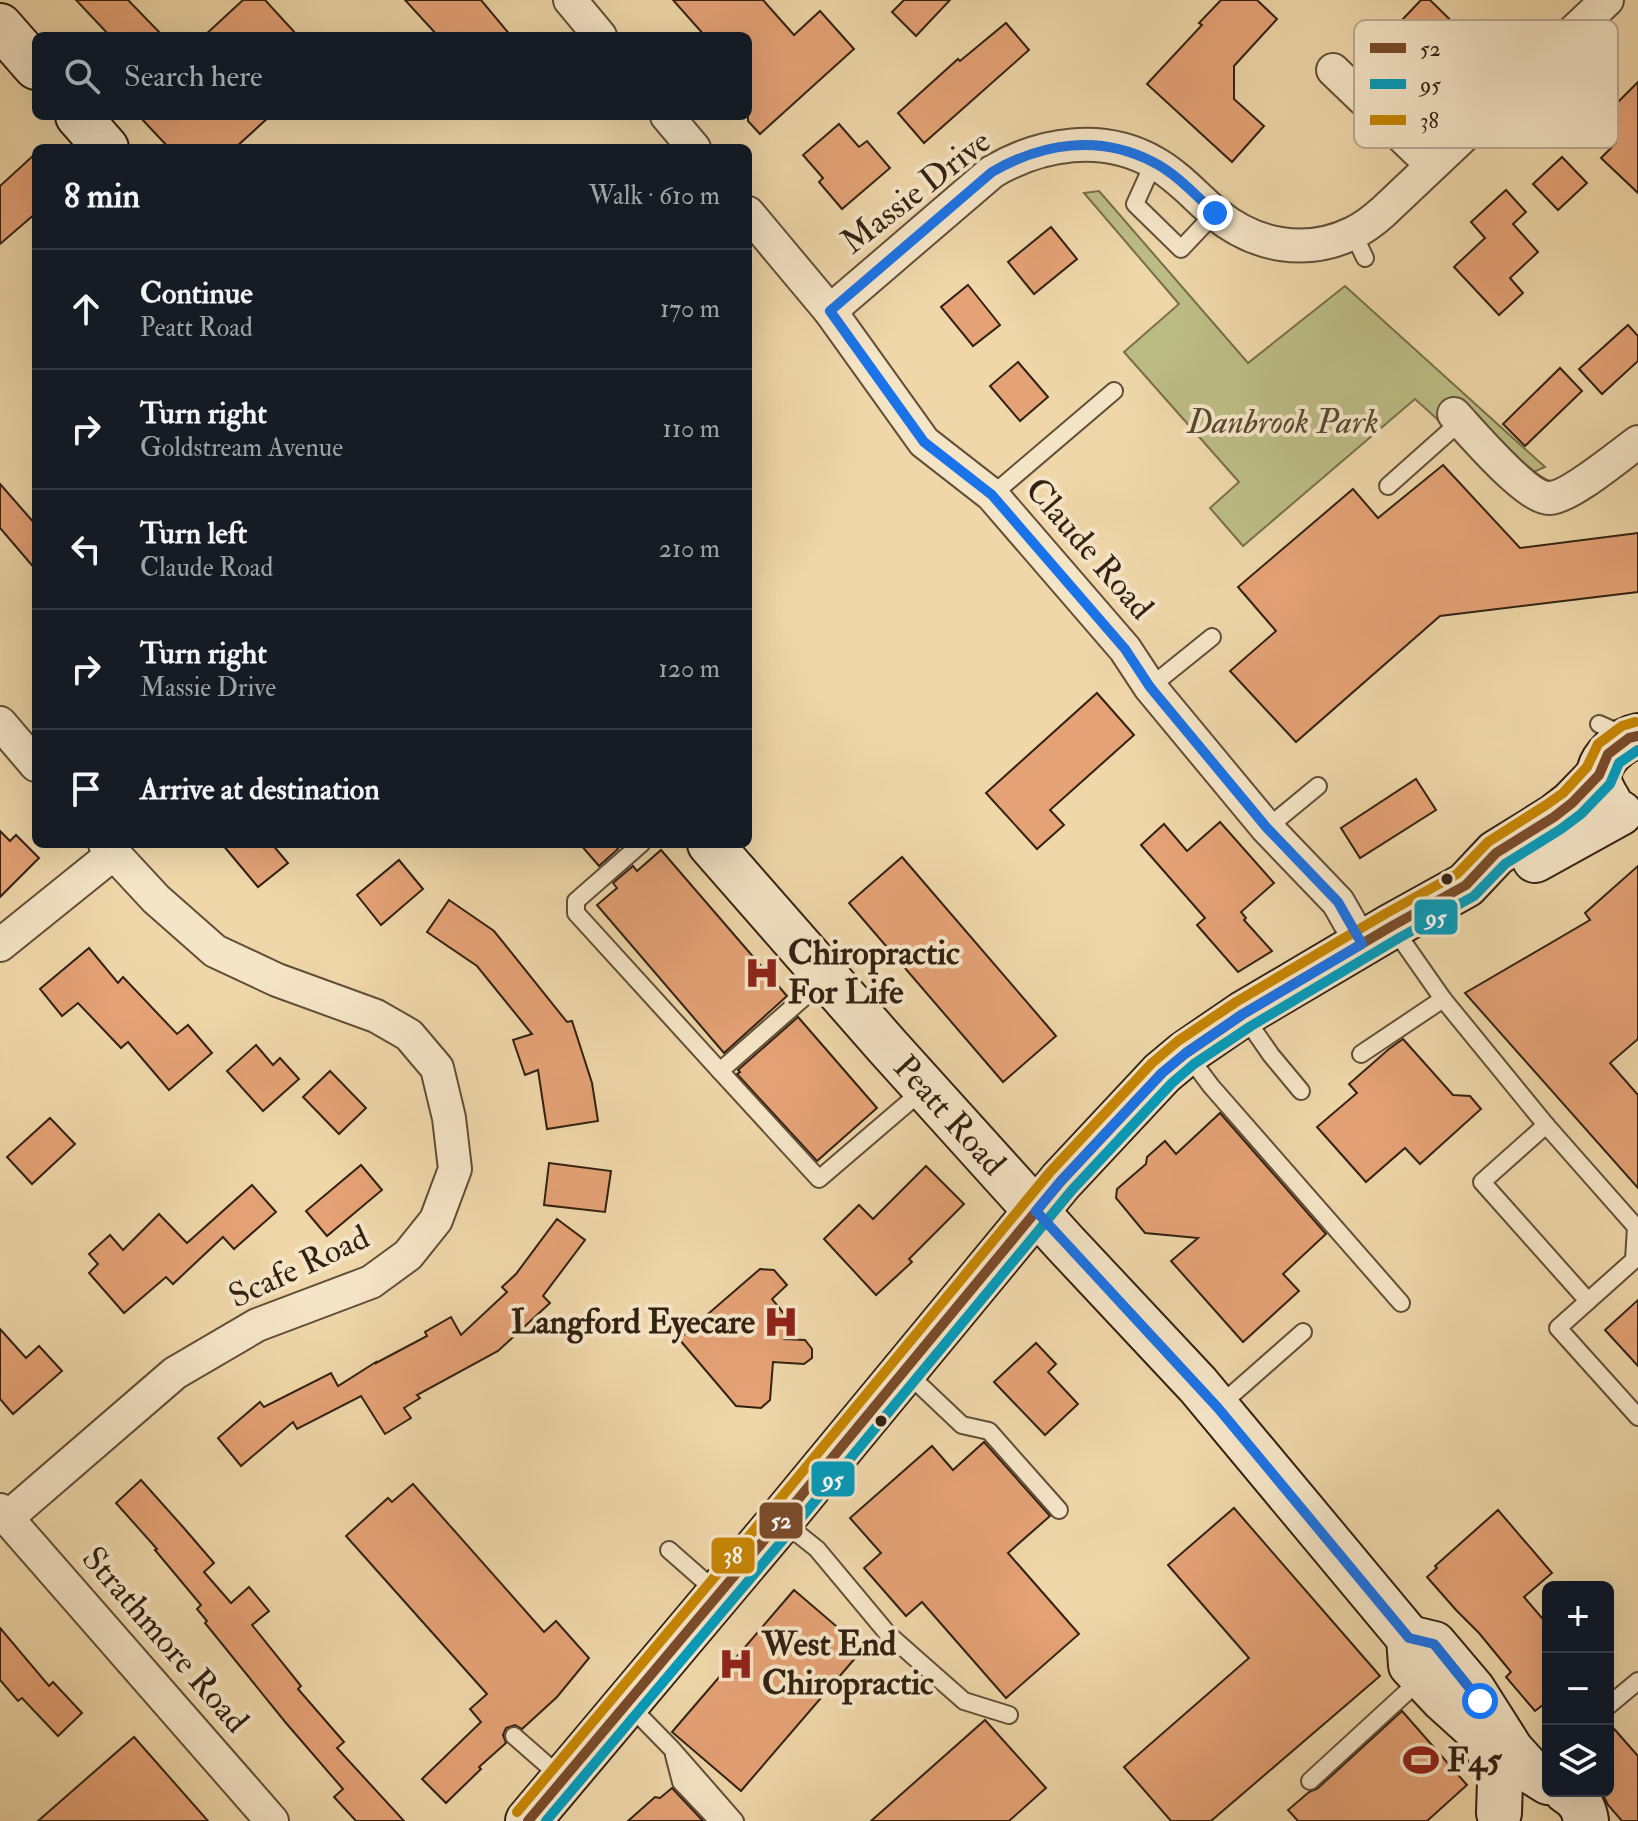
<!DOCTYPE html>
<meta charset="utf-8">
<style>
:root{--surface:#171b24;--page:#242831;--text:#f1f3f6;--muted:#9ea1a6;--line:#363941}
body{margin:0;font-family:"IM FELL Double Pica",serif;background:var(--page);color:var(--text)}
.controls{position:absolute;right:24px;bottom:24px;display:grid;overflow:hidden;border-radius:12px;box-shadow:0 8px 32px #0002}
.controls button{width:72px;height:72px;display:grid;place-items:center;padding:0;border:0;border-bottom:2px solid var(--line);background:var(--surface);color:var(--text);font:40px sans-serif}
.stop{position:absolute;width:24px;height:24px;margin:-18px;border:6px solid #1a73e8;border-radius:50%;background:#fff}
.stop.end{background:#1a73e8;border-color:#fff;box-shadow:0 2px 8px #0008}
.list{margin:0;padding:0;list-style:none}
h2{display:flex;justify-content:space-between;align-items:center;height:104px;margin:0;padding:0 32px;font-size:34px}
h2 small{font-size:26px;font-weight:400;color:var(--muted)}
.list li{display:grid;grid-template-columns:52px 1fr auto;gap:24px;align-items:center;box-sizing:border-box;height:120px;padding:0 32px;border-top:2px solid var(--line)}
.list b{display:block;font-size:30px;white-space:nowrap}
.list p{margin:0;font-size:26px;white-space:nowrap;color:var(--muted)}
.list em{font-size:26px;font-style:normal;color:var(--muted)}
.icon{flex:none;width:44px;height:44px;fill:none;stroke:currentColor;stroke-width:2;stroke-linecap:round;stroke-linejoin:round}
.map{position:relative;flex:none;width:1638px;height:1821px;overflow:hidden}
.search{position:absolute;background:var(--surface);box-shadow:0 8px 32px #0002;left:32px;top:32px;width:720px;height:88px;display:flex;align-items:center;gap:20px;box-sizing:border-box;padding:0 28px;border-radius:12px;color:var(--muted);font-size:30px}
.panel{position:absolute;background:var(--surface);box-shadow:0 8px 32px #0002;left:32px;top:144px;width:720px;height:704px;border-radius:12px}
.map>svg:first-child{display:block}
.green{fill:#bcbd85;stroke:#776f4c;stroke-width:2}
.building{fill:#e5a276;stroke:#322112;stroke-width:2}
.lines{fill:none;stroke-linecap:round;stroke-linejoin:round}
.lane-casing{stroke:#614e38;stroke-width:20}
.street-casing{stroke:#614e38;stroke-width:36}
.secondary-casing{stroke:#322112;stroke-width:48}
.lane{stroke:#f5e5c7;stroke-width:16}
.street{stroke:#f5e5c7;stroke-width:32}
.secondary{stroke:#f5e5c7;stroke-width:44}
.bus-1-casing{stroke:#f5e5c7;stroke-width:16}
.bus-2-casing{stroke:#f5e5c7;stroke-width:16}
.bus-3-casing{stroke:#f5e5c7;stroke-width:16}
.bus-1{stroke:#7a4b2a;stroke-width:10}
.bus-2{stroke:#059bbb;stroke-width:10}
.bus-3{stroke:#c68504;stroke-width:10}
.route{stroke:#1a73e8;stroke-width:10}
.bus-dot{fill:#322112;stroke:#f5e5c7;stroke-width:3}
.labels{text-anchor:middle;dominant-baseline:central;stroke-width:8;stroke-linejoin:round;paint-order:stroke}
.street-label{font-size:34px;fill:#322112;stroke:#f5e5c7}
.park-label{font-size:34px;font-style:italic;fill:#54482f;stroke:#f5e5c7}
.poi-label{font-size:34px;font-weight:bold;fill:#322112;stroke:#f5e5c7;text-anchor:start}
.key{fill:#f5e5c7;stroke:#baaa91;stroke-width:2}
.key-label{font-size:22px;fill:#322112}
.line-badge{stroke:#f5e5c7;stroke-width:3}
.badge-label{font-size:22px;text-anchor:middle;font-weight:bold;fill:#fff}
</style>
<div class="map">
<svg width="1638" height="1821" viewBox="0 0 1638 1821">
<rect width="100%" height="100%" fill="#efd7a9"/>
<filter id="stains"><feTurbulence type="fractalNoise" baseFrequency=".0025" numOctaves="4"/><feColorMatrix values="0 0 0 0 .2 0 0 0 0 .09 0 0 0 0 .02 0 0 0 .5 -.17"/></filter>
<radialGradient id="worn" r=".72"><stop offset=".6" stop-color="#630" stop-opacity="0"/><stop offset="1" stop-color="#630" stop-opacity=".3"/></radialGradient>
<polygon class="green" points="1099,191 1248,363 1345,286 1545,467 1508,483 1415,399 1243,546 1210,508 1239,482 1124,352 1179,304 1084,193"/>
<g class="building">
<polygon points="76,0 128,0 163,36 110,36"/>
<polygon points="243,0 265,0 298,36 204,36"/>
<polygon points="405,0 481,0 511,36 438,36"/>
<polygon points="673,0 763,0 794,35 820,11 854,49 760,134 748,121 748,36 705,36"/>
<polygon points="904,0 950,0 916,36 892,12"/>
<polygon points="1221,0 1257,0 1277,19 1234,66 1234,99 1264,126 1232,162 1147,84 1202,25 1199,23"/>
<polygon points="1421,0 1430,0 1476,45 1452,71 1401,21"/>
<polygon points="1006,23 1029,50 924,143 898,113 958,59 960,61"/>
<polygon points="1638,82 1638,193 1601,158 1616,143 1596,124"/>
<polygon points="139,116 270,116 235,148 169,148"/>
<polygon points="839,124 859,147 867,141 890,168 842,209 819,182 823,178 803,155"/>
<polygon points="36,153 36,213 0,244 0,186"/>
<polygon points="1562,157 1587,183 1558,210 1533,184"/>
<polygon points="1506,190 1526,212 1513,224 1538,252 1510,278 1523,293 1499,315 1454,267 1485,238 1471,222"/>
<polygon points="1051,227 1077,259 1034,294 1008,262"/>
<polygon points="968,285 1000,325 973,346 941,307"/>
<polygon points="1628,325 1638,336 1638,361 1602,394 1579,369"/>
<polygon points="1018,362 1048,397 1020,421 990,386"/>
<polygon points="1560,368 1582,391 1525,446 1503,424"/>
<polygon points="1443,465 1520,548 1638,533 1638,592 1440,616 1296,742 1230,671 1276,631 1238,587 1353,489 1378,518"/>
<polygon points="0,484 36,525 36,570 0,528"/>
<polygon points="1097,693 1134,735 1050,810 1064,825 1037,849 986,793"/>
<polygon points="1416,779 1436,810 1360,858 1341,828"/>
<polygon points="1220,822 1274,883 1241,912 1246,918 1244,920 1272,951 1238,972 1197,925 1205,918 1141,845 1164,824 1187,851"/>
<polygon points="0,831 10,841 16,835 39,858 0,897"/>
<polygon points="222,844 272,844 288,863 258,887"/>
<polygon points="580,844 614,844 618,849 599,866"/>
<polygon points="661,850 787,996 724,1053 597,905 617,888 613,883 633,866 637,871"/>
<polygon points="902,857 1056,1036 1003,1082 849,903"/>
<polygon points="399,860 423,889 381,925 357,895"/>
<polygon points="1638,866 1638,1039 1610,1063 1638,1095 1638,1188 1465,993 1590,920 1585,913"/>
<polygon points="449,900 494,931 567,1022 572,1021 592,1083 598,1121 547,1129 538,1070 525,1075 513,1040 532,1034 477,966 427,932"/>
<polygon points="89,948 118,983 123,977 177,1034 188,1025 212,1053 169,1090 128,1042 121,1048 78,1003 62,1016 40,989"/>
<polygon points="798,1017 877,1108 817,1161 737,1074 740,1072 738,1070"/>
<polygon points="1403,1039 1453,1095 1470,1096 1481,1109 1420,1164 1405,1148 1366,1182 1317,1127 1357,1093 1349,1084 1389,1049"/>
<polygon points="256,1045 273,1065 280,1058 299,1079 263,1111 227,1071"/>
<polygon points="330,1071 366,1108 339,1134 303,1097"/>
<polygon points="1220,1113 1326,1234 1283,1274 1299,1291 1243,1342 1171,1261 1198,1238 1145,1233 1116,1198 1117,1189 1146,1164 1147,1157 1165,1141 1176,1154"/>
<polygon points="50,1118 75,1144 32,1184 7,1157"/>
<polygon points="549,1163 611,1171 605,1212 544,1205"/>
<polygon points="361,1165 382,1190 327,1236 306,1211"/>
<polygon points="926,1166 964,1204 909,1259 912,1262 876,1295 824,1239 859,1205 873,1219"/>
<polygon points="252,1185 276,1212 234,1249 223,1237 173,1284 166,1277 124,1313 89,1273 98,1264 89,1254 110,1235 123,1250 159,1214 187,1243"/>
<polygon points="557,1219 585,1240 543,1296 550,1303 498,1351 417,1395 420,1398 404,1408 411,1418 385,1434 361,1396 297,1429 293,1422 241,1466 218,1438 260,1402 264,1407 331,1373 338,1386 376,1362 376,1363 427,1336 425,1332 451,1317 461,1335 507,1292 502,1287 516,1274"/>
<polygon points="760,1269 774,1270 787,1285 772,1299 785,1315 784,1339 805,1340 812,1349 812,1358 804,1364 773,1362 770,1400 761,1408 736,1406 679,1339"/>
<polygon points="1638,1300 1638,1366 1605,1330"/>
<polygon points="0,1329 26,1358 39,1346 62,1371 13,1414 0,1399"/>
<polygon points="1036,1343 1056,1364 1048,1372 1078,1404 1045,1435 994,1382"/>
<polygon points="984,1442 1050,1516 1008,1553 1079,1634 1006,1698 922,1602 906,1616 864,1568 881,1553 850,1518 932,1446 953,1470"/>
<polygon points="141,1480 183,1527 214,1563 204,1572 231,1603 249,1587 269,1611 252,1625 301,1686 298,1689 344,1742 337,1748 404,1821 356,1821 334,1797 343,1789 286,1723 205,1623 207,1621 197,1609 201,1605 155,1550 157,1549 116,1503"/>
<polygon points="413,1484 544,1632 556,1621 589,1658 557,1697 522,1729 515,1725 506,1728 503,1735 506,1743 479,1767 481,1769 446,1803 422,1779 481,1722 470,1709 487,1694 346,1536 388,1498 392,1502"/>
<polygon points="1234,1508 1380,1676 1211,1821 1171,1821 1124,1767 1249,1658 1168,1565"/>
<polygon points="1498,1510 1552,1573 1524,1597 1548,1625 1548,1701 1535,1711 1506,1677 1511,1672 1479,1633 1456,1610 1427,1577 1437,1568 1435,1566"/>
<polygon points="794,1590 863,1649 741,1791 672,1732"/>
<polygon points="0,1628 49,1686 53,1682 82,1713 58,1736 22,1698 18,1701 0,1680"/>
<polygon points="1402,1711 1467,1785 1427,1821 1298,1821 1288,1810 1309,1792 1317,1789"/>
<polygon points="985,1720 1046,1788 1009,1821 871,1821"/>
<polygon points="1608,1722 1638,1756 1638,1821 1622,1821 1608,1805 1601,1791 1608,1791"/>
<polygon points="134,1737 208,1821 38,1821"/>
<polygon points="672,1788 703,1821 628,1821 655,1797 660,1798"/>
</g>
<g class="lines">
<g class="lane-casing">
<g id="lane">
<polyline points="1154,162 1135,204 1181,249 1215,213"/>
<polyline points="1353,233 1365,258"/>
<polyline points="1388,486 1461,421"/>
<polyline points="992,495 1114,391"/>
<polyline points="1150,687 1212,637"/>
<polyline points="1599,724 1626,736"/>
<polyline points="1267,828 1318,786"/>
<polyline points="641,844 576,901 576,913 720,1071 826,978"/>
<polyline points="1394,929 1443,999 1546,1125 1636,1227 1634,1260 1558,1328 1638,1417"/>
<polyline points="1244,1016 1271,1055 1301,1091"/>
<polyline points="1187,1054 1211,1086 1401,1303"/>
<polyline points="1361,1054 1443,999"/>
<polyline points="720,1071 819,1179 923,1090"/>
<polyline points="1546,1125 1482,1182 1588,1301"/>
<polyline points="905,1371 962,1425 989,1431 1059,1510"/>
<polyline points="1219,1406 1303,1332"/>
<polyline points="782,1521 817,1549 888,1634 964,1701 1009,1715"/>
<polyline points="669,1550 719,1594"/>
<polyline points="628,1704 672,1749 735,1821"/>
<polyline points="1608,1706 1638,1681"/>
<polyline points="514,1736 562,1778"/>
<polyline points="674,1755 681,1782 718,1821"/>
<polyline points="1310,1781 1421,1679"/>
</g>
</g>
<g class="street-casing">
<g id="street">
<polyline points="570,0 600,36"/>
<polyline points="1333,70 1432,165"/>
<polyline points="667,116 694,148"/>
<polyline points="748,213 830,311 924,442 992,495 1125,649 1150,687 1267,828 1338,902 1362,944"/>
<path d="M830 311 992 172C1041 143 1103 133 1155 163 1178 176 1196 197 1216 214 1255 246 1306 256 1353 233 1364 228 1374 220 1383 212L1607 0"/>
<path d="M1454 414C1471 432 1527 499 1550 498 1570 497 1620 455 1638 442"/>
<polyline points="0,723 36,765"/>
<polyline points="0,945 113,854"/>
<polyline points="0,1510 272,1821"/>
<polyline points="7,1518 175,1373 257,1325 371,1282 408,1255 436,1220 455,1169 449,1118 437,1068 409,1035 376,1016 277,980 215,951 156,899 105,844"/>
</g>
</g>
<g class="secondary-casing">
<g id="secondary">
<polyline points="0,26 36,67"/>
<polyline points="78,116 106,148"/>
<path d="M1608 800C1604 794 1598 783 1599 776 1599 758 1622 739 1638 736"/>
<path id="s1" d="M710 844 887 1046 1064 1242 1198 1385 1409 1638 1411 1665 1443 1699 1475 1728 1487 1746 1500 1781 1499 1813"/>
<polyline points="1535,860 1620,813"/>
<polyline points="1409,1638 1434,1644 1473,1690 1511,1750 1529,1770 1548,1782"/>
<path d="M1566 1791C1578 1798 1584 1807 1586 1821"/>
<polyline points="528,1821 781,1520 1061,1181 1162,1073 1186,1053 1243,1014 1392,926 1466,885 1496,853 1554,817 1572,803 1599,775"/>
</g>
</g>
<use href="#lane" class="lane"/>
<use href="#street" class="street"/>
<use href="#secondary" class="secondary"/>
<g class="bus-1-casing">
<polyline id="bus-1" points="528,1821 781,1520 1061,1181 1162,1073 1186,1053 1243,1014 1392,926 1466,885 1496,853 1554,817 1572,803 1599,775 1608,754 1629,738 1638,736"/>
</g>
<g class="bus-2-casing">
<polyline id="bus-2" points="546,1821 792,1529 1072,1190 1172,1083 1194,1064 1251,1026 1399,938 1474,896 1505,864 1561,829 1581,814 1610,784 1619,763 1638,750"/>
</g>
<g class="bus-3-casing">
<polyline id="bus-3" points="517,1812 770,1511 1050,1172 1152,1063 1178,1041 1236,1002 1385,914 1457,874 1488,842 1546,805 1563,793 1587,767 1598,744 1622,726 1635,722"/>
</g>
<use href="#bus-1" class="bus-1"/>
<use href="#bus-2" class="bus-2"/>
<use href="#bus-3" class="bus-3"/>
</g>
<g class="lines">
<path class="route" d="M1215 213C1196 196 1177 174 1153 162 1099 134 1042 143 992 172L830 311 924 442 992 495 1125 649 1150 687 1267 828 1338 902 1362 944 1243 1014 1186 1053 1162 1073 1061 1181 1036 1211 1218 1408 1409 1638 1434 1644 1480 1701"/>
</g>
<defs>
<g id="hospital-bare" transform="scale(2.76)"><path d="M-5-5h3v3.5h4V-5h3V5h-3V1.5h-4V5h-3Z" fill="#8f2418" stroke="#f5e5c7" stroke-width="2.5" paint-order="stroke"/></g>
<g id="stadium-bare" transform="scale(2.76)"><path d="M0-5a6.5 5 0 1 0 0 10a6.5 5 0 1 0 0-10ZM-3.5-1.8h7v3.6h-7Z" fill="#8f2418" stroke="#f5e5c7" stroke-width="2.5" paint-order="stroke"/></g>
</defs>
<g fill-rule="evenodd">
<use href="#hospital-bare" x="762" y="973"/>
<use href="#hospital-bare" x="781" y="1322"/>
<use href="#hospital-bare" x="736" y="1664"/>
<use href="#stadium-bare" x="1421" y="1760"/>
</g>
<g class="bus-dot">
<circle cx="1447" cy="879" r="7"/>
<circle cx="881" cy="1421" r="7"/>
</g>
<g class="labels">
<g class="street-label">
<text transform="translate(916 192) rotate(-38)">Massie Drive</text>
<text transform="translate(1089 549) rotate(49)">Claude Road</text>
<text stroke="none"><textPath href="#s1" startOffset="362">Peatt Road</textPath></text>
<text transform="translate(299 1267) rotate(-25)">Scafe Road</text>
<text transform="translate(165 1640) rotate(49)">Strathmore Road</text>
</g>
<g class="park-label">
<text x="1283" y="422">Danbrook Park</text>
</g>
<g class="poi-label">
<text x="788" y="953">Chiropractic<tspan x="788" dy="39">For Life</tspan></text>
<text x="755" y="1322" text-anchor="end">Langford Eyecare</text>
<text x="762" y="1644">West End<tspan x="762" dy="39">Chiropractic</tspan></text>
<text x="1447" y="1760">F45</text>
</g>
</g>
<rect x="1354" y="20" width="264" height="128" rx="12" class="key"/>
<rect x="1370" y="43" width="36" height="10" fill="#7a4b2a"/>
<rect x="1370" y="79" width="36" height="10" fill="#059bbb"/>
<rect x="1370" y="115" width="36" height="10" fill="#c68504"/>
<g class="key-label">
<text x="1420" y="56">52</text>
<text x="1420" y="92">95</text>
<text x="1420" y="128">38</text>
</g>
<g class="line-badge">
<rect x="1413" y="898" width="46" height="38" rx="8" fill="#059bbb"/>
<rect x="810" y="1460" width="46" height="38" rx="8" fill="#059bbb"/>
<rect x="758" y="1501" width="46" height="39" rx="8" fill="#7a4b2a"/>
<rect x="710" y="1536" width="46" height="39" rx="8" fill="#c68504"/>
</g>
<g class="badge-label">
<text x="1436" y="925">95</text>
<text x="833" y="1487">95</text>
<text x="781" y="1528">52</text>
<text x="733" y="1563">38</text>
</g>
<rect width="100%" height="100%" filter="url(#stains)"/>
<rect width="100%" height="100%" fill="url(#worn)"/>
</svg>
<div class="controls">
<button>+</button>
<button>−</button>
<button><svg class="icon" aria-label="layers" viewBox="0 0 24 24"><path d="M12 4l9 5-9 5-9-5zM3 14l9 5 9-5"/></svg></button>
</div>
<div class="stop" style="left:1480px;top:1701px"></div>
<div class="stop end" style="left:1215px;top:213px"></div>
<div class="search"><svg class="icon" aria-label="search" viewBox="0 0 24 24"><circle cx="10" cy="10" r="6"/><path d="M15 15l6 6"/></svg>Search here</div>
<section class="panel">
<h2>8 min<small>Walk · 610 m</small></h2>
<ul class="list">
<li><svg class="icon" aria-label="ahead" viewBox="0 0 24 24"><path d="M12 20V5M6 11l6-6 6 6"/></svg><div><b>Continue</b><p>Peatt Road</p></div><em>170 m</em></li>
<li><svg class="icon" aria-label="right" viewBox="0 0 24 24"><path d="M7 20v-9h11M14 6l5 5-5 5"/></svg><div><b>Turn right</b><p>Goldstream Avenue</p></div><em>110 m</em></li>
<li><svg class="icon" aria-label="left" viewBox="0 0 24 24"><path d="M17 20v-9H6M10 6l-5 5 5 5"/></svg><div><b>Turn left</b><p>Claude Road</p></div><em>210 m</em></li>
<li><svg class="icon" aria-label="right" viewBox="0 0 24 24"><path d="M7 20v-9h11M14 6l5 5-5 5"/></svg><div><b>Turn right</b><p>Massie Drive</p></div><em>120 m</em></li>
<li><svg class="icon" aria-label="arrive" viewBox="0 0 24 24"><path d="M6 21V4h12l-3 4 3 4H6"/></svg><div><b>Arrive at destination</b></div></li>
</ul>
</section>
</div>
